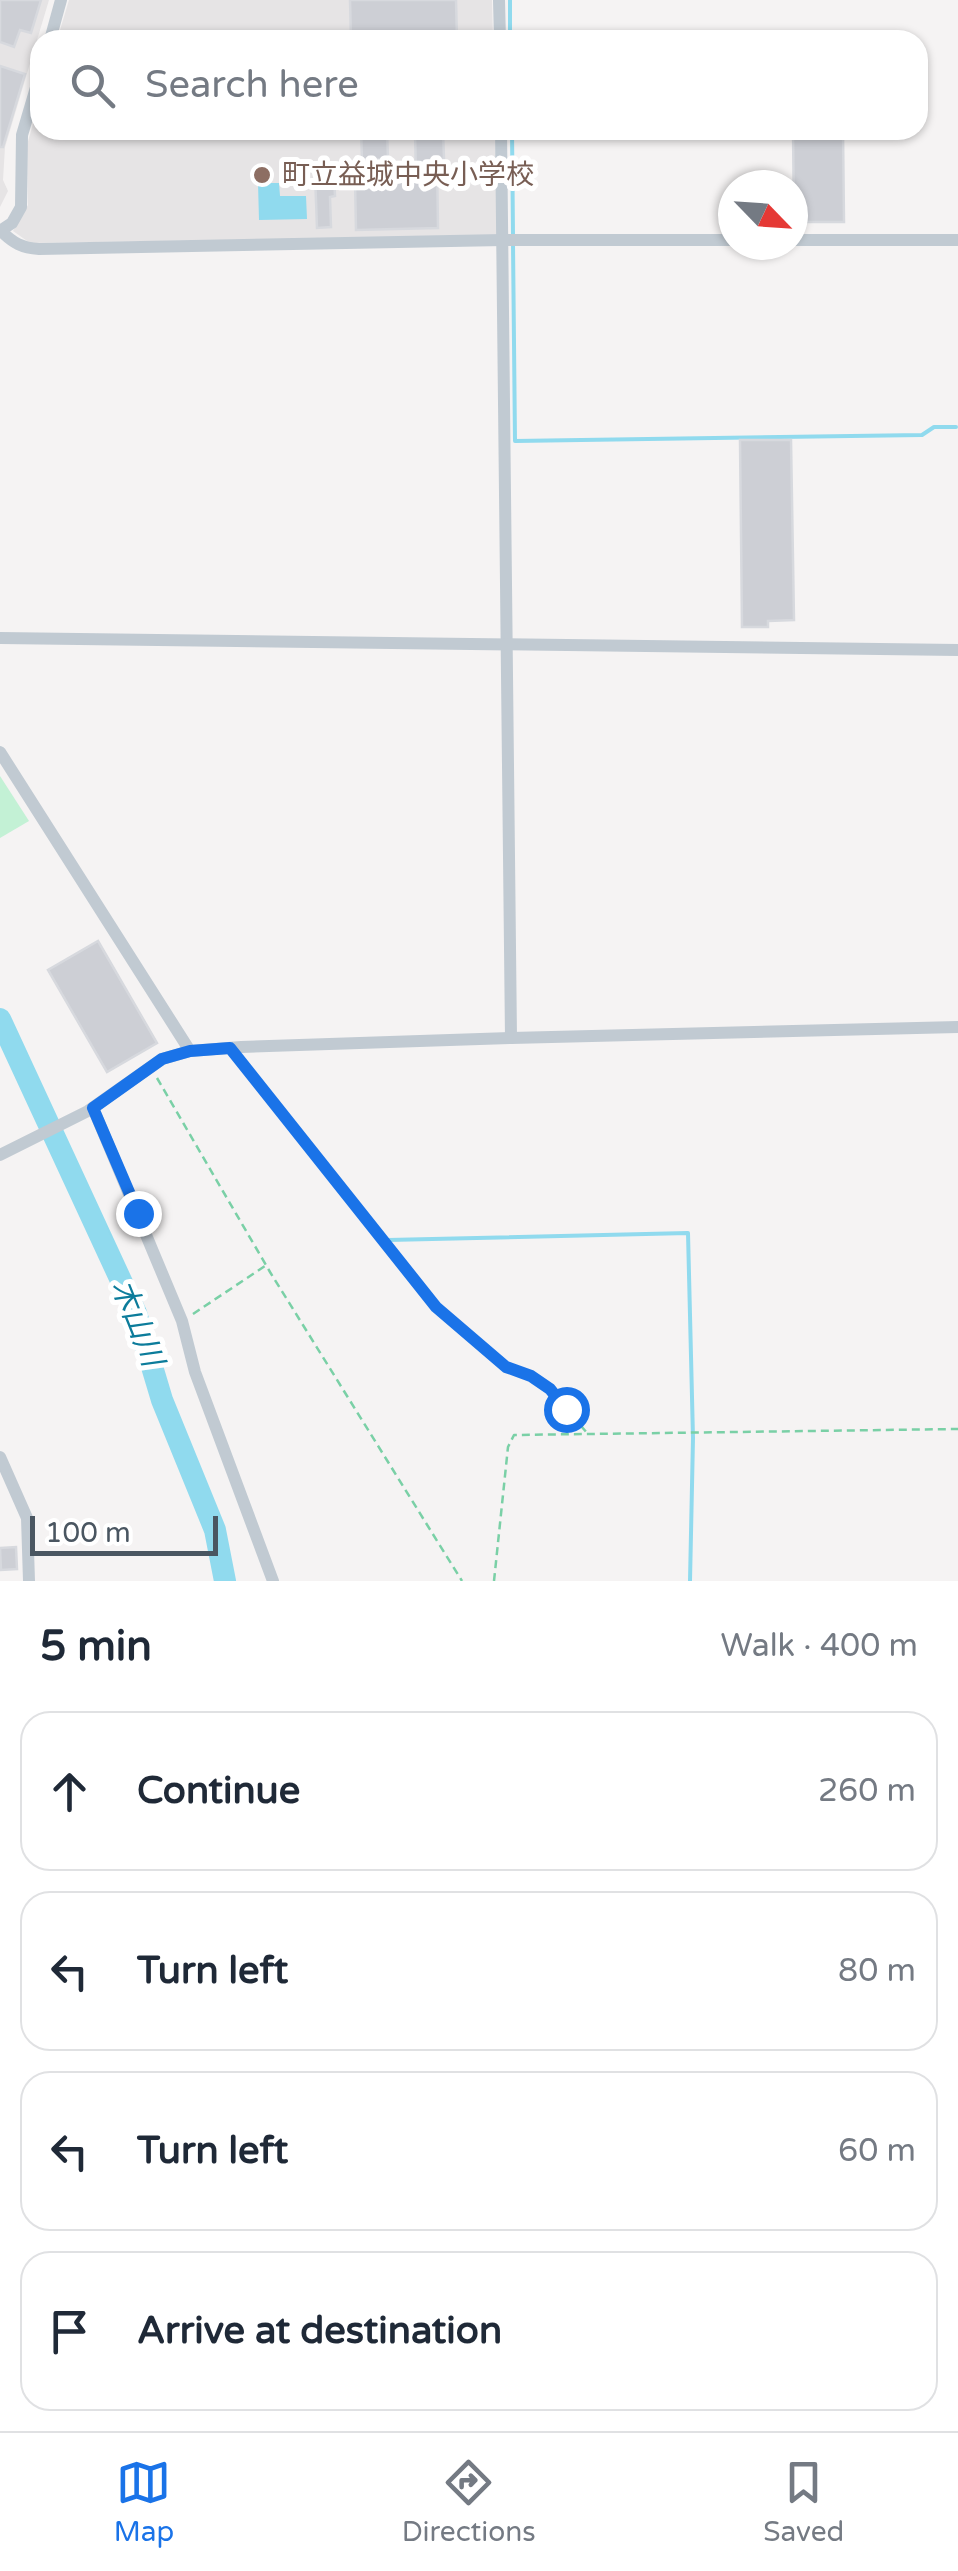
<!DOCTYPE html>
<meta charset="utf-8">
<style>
:root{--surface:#fff;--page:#f2f2f3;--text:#1f2937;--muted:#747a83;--line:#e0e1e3;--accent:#1a73e8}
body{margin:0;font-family:"Varela Round","Noto Sans JP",sans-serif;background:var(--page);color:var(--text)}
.compass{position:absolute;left:718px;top:170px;width:90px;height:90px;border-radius:50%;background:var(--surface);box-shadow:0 2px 8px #0004;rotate:115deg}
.scale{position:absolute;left:30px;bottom:25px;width:188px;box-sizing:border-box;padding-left:10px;border:5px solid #4a5661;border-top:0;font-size:28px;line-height:35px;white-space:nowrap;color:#4a5661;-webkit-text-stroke:8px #fff;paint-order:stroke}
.stop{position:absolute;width:30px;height:30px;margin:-22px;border:8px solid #1a73e8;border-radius:50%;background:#fff}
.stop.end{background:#1a73e8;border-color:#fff;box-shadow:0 2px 10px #0008}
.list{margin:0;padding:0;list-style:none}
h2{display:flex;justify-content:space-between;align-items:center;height:130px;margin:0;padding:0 40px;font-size:42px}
h2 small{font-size:32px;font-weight:400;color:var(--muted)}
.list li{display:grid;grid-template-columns:65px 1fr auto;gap:30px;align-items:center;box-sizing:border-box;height:160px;margin:0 20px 20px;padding:0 20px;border:2px solid var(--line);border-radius:30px}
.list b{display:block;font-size:38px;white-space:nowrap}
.list em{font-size:32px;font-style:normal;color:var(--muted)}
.icon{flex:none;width:55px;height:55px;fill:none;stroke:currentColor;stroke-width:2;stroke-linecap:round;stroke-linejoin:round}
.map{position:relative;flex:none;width:958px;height:1581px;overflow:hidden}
.search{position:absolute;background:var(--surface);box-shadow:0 2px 8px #0004;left:30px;right:30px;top:30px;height:110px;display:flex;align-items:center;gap:25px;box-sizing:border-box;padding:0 35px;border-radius:30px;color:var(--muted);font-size:38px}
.sheet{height:850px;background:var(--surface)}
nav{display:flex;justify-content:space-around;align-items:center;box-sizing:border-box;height:140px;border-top:2px solid var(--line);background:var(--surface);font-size:28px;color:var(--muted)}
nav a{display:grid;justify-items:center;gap:5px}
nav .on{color:var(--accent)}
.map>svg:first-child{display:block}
.education{fill:#e6e4e5}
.green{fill:#c3f1d5}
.water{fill:#90daee}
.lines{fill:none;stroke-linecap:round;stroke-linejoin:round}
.stream{stroke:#90daee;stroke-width:4}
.river{stroke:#90daee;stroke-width:22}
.building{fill:#cdcfd5;stroke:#d7d9de;stroke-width:2.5}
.path{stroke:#7ad0a6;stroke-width:2.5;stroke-dasharray:8 5;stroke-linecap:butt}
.street{stroke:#c1cad2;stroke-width:12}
.route{stroke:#1a73e8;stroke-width:12}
.education-dot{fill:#8d6e63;stroke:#fff;stroke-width:4}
.labels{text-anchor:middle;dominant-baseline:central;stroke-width:10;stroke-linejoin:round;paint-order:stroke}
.education-label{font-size:28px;fill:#785e54;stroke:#fff;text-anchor:start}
.water-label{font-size:30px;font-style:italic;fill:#0c7c9b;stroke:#fff}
</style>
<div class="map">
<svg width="958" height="1581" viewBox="0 0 958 1581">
<rect width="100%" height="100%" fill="#f5f3f3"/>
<g class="education">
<polygon points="0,0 49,0 5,147 3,180 8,191 0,207"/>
<polygon points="69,0 492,0 493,40 57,40"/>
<polygon points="40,99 40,130 495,130 498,236 30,243 13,231 28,205 27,145"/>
</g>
<polygon class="green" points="0,776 29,821 0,838"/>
<polygon class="water" points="258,183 279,183 280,196 306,196 307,219 259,220"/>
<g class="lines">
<g class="stream">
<polyline points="510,0 510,40"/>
<polyline points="512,130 513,235"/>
<polyline points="513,244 515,441 922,435 934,427 956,427"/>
<polyline points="388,1240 688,1233 693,1438 690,1581"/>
</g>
<polyline class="river" points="0,1019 136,1313 162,1400 215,1530 225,1581"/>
</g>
<g class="building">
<polygon points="0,0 41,0 31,33 20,30 14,47 0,42"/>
<polygon points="350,0 456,0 457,40 351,40"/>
<polygon points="0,66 25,74 3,147 0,147"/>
<polygon points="361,130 387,130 388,159 362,160"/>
<polygon points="415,130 443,130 444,159 437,159 438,228 356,230 355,179 416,177"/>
<polygon points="793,130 843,130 844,222 794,222"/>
<polygon points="328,173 328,177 334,176 335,196 330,197 331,227 317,228 315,174"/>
<polygon points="740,440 791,440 794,620 768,621 768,627 742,627"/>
<polygon points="98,941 157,1043 107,1072 48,970"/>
<polygon points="16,1547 17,1569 1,1570 0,1548"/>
</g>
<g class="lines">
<g class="path">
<polyline points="238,1059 436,1307 506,1367 531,1375 550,1389 587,1433"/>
<polyline points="157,1078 270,1272 462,1581"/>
<polyline points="193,1314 265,1266"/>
<polyline points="494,1581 508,1447 514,1435 958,1429"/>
</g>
<g class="street">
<polyline points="499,0 500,40"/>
<polyline points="50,40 61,0"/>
<polyline points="501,130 511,1038"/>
<polyline points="0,231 12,223 21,207 22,135 40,74"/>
<path d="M1 231C13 243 22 248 39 249L503 240H733"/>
<polyline points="793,240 958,240"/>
<polyline points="0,638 958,650"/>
<polyline points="0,752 190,1051"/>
<polyline points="93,1108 182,1321 195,1372 273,1581"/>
<polyline points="0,1155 88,1111 162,1059 190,1051 241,1047 511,1038 958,1027"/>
<polyline points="0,1457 27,1518 29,1581"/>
</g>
</g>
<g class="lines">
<polyline class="route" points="138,1213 93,1108 162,1059 190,1051 230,1048 436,1307 506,1367 531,1376 550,1389 566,1409"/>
</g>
<circle class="education-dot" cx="262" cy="175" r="10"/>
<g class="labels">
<g class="education-label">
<text x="282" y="175">町立益城中央小学校</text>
</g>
<g class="water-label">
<text transform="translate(137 1323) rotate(68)">木山川</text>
</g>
</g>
</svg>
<svg class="compass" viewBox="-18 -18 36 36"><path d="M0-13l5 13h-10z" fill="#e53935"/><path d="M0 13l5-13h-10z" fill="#747a83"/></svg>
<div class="scale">100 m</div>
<div class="stop" style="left:566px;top:1409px"></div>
<div class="stop end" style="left:138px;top:1213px"></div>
<div class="search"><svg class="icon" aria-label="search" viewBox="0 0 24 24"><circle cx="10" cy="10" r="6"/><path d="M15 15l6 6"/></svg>Search here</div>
</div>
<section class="sheet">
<h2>5 min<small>Walk · 400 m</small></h2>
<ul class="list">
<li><svg class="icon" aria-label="ahead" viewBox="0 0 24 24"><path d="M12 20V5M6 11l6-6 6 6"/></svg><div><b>Continue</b></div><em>260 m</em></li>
<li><svg class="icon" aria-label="left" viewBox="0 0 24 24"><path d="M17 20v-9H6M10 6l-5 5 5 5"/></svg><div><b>Turn left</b></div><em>80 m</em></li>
<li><svg class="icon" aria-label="left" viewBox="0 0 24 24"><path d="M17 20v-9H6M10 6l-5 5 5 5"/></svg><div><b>Turn left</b></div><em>60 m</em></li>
<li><svg class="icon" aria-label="arrive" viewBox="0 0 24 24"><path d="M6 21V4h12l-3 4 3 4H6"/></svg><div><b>Arrive at destination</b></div></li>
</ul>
</section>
<nav>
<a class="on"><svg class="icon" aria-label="map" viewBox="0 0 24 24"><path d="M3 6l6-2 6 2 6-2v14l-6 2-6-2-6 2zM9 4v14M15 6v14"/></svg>Map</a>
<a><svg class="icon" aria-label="directions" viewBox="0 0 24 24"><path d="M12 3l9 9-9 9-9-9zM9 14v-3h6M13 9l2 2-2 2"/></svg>Directions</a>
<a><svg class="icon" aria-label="saved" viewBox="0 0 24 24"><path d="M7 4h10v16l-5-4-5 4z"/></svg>Saved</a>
</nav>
